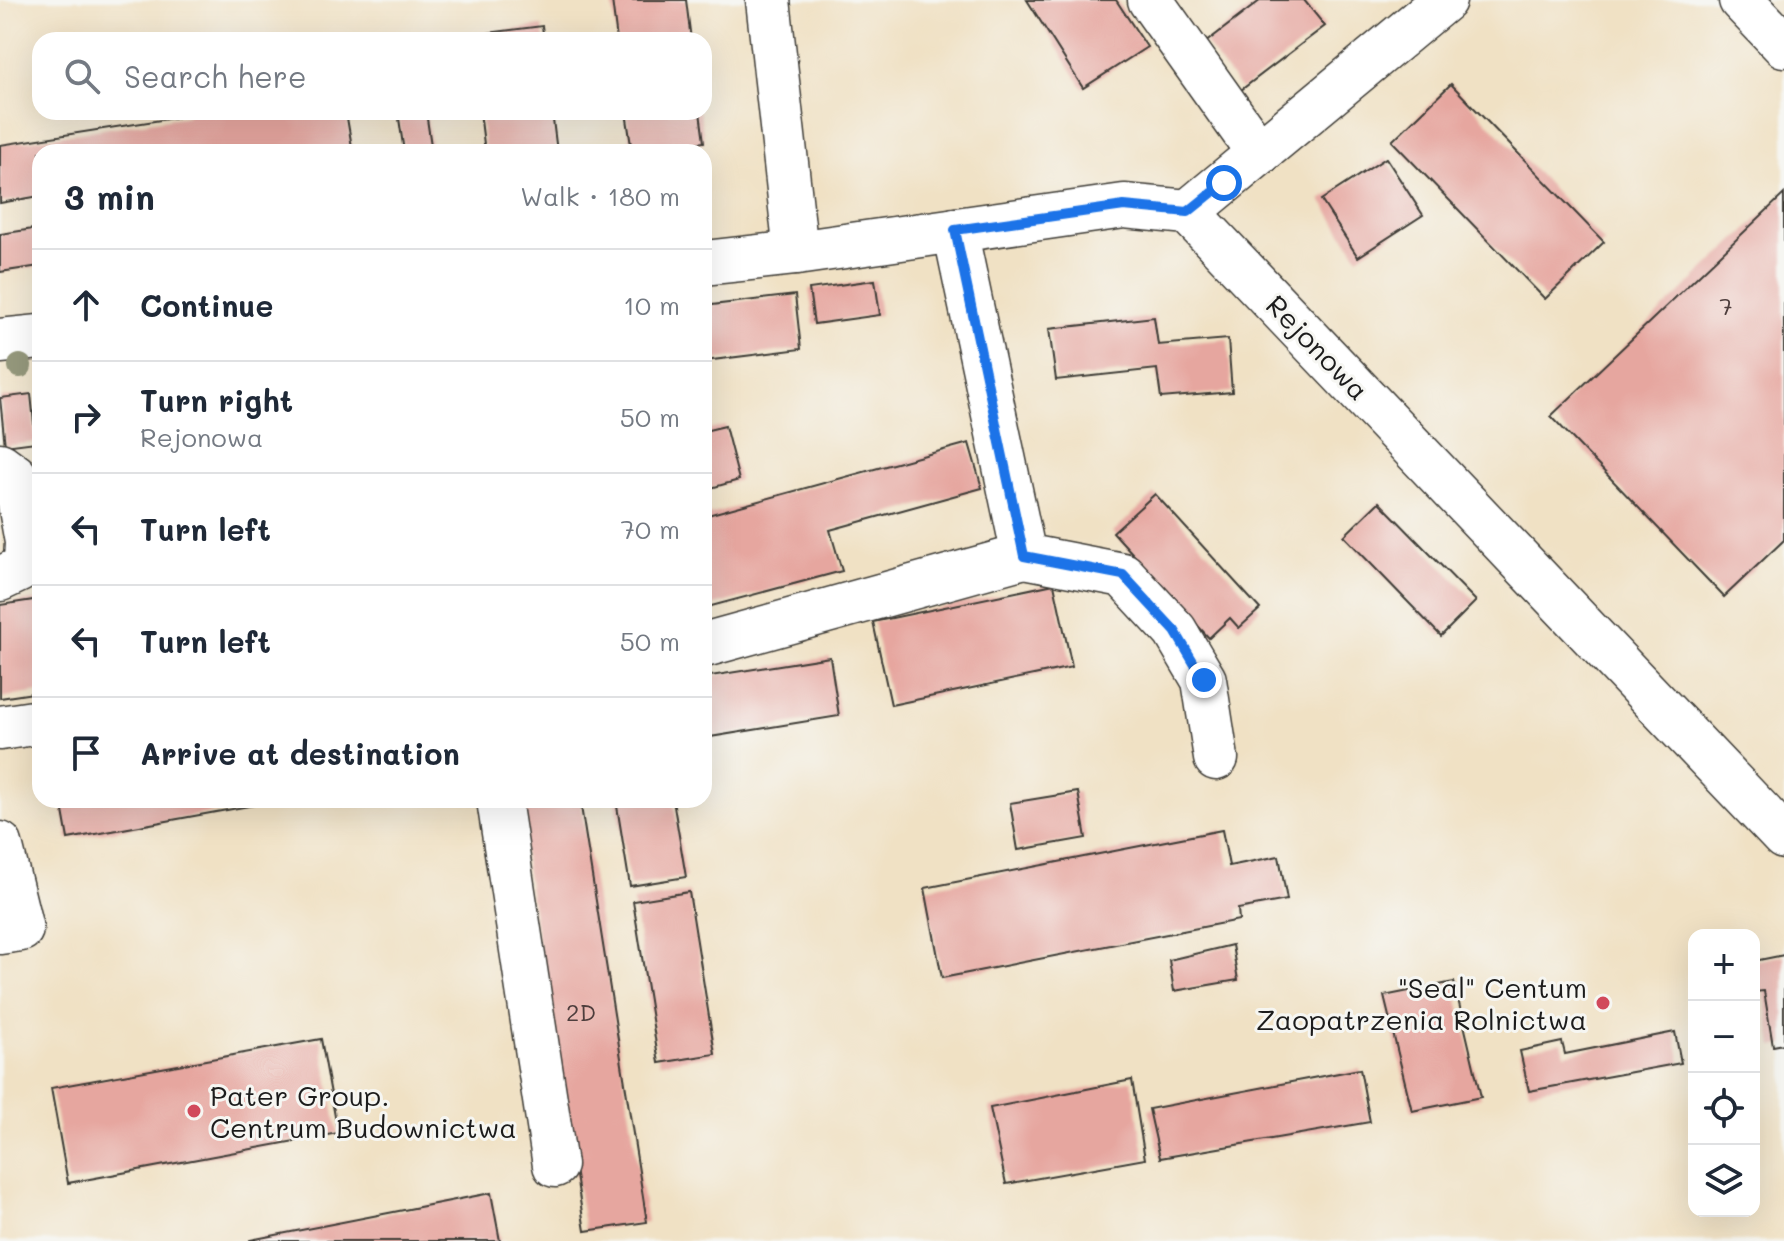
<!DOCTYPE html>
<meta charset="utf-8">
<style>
:root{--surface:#fff;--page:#f6f6f7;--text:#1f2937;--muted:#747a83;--line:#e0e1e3}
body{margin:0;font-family:Mali,sans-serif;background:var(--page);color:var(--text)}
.controls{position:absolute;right:24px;bottom:24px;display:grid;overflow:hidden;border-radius:16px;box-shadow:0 8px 32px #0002}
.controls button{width:72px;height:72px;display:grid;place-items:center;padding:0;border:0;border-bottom:2px solid var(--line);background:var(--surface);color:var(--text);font:40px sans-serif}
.stop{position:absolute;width:24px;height:24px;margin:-18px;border:6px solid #1a73e8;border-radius:50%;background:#fff}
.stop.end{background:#1a73e8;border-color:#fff;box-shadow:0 2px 8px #0008}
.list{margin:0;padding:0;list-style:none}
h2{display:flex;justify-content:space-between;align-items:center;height:104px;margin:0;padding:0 32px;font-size:34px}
h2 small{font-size:26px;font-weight:400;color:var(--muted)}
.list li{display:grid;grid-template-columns:52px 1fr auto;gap:24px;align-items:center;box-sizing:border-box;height:112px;padding:0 32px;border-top:2px solid var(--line)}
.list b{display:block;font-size:30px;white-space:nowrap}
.list p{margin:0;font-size:26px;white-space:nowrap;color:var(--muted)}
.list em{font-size:26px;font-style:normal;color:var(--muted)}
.icon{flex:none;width:44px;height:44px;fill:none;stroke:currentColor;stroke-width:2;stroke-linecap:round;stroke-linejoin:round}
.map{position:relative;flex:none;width:1784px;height:1241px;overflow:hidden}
.search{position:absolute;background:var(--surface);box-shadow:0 8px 32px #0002;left:32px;top:32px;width:680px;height:88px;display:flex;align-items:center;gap:20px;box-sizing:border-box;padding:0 28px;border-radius:24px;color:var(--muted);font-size:30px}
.panel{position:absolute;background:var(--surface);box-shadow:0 8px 32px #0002;left:32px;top:144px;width:680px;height:664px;border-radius:24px}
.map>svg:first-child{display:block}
.building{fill:#e6a69f}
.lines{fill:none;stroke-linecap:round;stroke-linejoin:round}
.minor-casing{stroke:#3c3a35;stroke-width:47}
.minor{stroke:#fff;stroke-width:44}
.tree{fill:#95987b}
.route{stroke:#1a73e8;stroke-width:10}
.poi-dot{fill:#d1495b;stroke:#f6f6f2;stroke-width:3}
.labels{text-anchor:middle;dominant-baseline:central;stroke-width:6;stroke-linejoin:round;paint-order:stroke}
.number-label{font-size:24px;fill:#4e3e3d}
.street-label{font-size:28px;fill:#1c1c1c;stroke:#f6f6f2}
.poi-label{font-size:28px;fill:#1c1c1c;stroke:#f6f6f2;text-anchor:end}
</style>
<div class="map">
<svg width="1784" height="1241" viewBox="0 0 1784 1241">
<rect width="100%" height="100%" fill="#f6f6f2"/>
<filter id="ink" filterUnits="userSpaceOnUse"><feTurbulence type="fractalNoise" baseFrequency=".0125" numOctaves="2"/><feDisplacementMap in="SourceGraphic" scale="16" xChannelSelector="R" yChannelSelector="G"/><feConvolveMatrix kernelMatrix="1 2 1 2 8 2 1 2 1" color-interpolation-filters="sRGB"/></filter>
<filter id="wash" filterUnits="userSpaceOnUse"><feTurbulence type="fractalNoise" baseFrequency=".006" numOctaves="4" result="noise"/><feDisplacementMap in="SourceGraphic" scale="32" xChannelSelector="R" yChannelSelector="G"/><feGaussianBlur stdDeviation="1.8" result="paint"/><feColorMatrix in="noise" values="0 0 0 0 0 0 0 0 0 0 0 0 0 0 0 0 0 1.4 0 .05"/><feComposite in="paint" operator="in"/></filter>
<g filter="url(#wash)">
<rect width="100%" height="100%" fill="#f0e1c4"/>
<g id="blocks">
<g class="building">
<polygon points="612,0 686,0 691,40 617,40"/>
<polygon points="1027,0 1116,0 1147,47 1083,88"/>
<polygon points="1261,0 1304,0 1325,26 1241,90 1205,43"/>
<polygon points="542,26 544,40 472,40 471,35"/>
<polygon points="1451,84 1604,242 1545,299 1392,141"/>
<polygon points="187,112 346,112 352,147 325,152 40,152 40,196 0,203 0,145 187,116"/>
<polygon points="398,112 426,112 432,152 404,152"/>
<polygon points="480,112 552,112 557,152 485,152"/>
<polygon points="626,112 700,112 704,142 632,152"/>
<polygon points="1386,158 1423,215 1358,257 1321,200"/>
<polygon points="1784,194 1784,540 1724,597 1551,416"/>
<polygon points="40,228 40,266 0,272 0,234"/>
<polygon points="875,280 880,315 814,324 809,289"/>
<polygon points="795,295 801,349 704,361 704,306"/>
<polygon points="1154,317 1158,345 1228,339 1232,392 1161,398 1157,369 1056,380 1049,329"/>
<polygon points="31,394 36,442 5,446 0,398"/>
<polygon points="725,426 739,480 704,490 704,431"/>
<polygon points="969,443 982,488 830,530 842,571 704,608 704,516"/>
<polygon points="1155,494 1260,609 1239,628 1230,618 1209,638 1113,532"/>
<polygon points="1379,502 1476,601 1441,636 1344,536"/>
<polygon points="1054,584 1072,667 891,705 873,622"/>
<polygon points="40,599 40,692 0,698 0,605"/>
<polygon points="830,657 839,716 704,738 704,677"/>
<polygon points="1078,792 1086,838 1018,850 1010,803"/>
<polygon points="61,800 259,800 260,804 68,839"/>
<polygon points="515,800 580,800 647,1222 585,1231"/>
<polygon points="616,800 673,800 686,877 630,886"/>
<polygon points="1222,830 1229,866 1279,856 1287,900 1238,909 1239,920 942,978 925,888"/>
<polygon points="689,892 715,1054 659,1063 633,901"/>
<polygon points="1232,945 1238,980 1174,991 1169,960"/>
<polygon points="1784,955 1784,1044 1773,1046 1764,991 1754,992 1754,961"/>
<polygon points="1454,982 1481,1097 1412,1111 1384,996"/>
<polygon points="1675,1032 1681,1063 1529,1091 1520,1051 1562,1042 1565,1054"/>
<polygon points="321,1039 338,1133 68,1183 51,1088"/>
<polygon points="1360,1069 1370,1122 1160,1158 1149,1109"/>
<polygon points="1132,1080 1145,1159 1006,1184 990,1108"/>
<polygon points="491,1193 500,1241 250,1241 250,1240"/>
</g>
</g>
</g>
<g filter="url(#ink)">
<use href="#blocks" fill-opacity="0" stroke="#3c3a35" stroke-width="2"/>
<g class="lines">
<g class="minor-casing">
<g id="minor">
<polyline points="768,0 796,253"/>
<polyline points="1150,0 1259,153"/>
<polyline points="1741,0 1784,45"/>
<polyline points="1188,212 1444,0"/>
<polyline points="955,230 1024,556 1123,575 1175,631 1204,680 1216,758"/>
<polyline points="704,263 796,253 1124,206 1188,212 1784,837"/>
<polyline points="0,341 40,337"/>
<polyline points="0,465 15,476 27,542 26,562 19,570 0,579"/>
<polyline points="704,645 1024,556"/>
<polyline points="0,728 40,722"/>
<polyline points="499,800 555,1165"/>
<polyline points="0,844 21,929 0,932"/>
</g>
</g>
<use href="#minor" class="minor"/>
</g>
<circle class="tree" cx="20" cy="366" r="12"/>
</g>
<g class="lines" filter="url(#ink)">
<polyline class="route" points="1204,680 1175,631 1123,575 1024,556 955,230 1124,206 1188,212 1224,183"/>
</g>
<g class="poi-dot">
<circle cx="1603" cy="1003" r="8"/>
<circle cx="194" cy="1111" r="8"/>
</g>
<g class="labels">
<g class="number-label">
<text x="1726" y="305">7</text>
<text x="581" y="1011">2D</text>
</g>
<g class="street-label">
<text transform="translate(1318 347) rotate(46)">Rejonowa</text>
</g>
<g class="poi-label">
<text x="1587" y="987">"Seal" Centum<tspan x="1587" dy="32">Zaopatrzenia Rolnictwa</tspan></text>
<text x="210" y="1095" text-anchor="start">Pater Group.<tspan x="210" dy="32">Centrum Budownictwa</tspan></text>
</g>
</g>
</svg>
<div class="controls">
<button>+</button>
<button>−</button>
<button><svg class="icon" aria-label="locate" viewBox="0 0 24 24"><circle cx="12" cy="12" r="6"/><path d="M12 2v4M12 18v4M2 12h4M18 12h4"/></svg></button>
<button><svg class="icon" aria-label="layers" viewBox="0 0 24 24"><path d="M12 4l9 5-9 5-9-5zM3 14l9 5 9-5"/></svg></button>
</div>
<div class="stop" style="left:1224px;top:183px"></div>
<div class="stop end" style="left:1204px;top:680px"></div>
<div class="search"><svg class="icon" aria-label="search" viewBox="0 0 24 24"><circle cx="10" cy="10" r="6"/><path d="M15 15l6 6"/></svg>Search here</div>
<section class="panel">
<h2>3 min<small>Walk · 180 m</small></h2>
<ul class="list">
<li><svg class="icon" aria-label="ahead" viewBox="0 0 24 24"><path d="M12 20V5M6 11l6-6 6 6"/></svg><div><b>Continue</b></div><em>10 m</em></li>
<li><svg class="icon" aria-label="right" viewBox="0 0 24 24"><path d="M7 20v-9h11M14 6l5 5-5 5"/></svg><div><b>Turn right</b><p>Rejonowa</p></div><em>50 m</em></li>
<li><svg class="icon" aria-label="left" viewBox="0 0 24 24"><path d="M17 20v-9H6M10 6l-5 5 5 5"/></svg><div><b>Turn left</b></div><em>70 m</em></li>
<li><svg class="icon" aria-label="left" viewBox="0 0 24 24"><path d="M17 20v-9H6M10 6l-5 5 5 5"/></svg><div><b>Turn left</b></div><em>50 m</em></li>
<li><svg class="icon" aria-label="arrive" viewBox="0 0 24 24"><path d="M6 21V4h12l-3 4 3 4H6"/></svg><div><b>Arrive at destination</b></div></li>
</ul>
</section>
</div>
